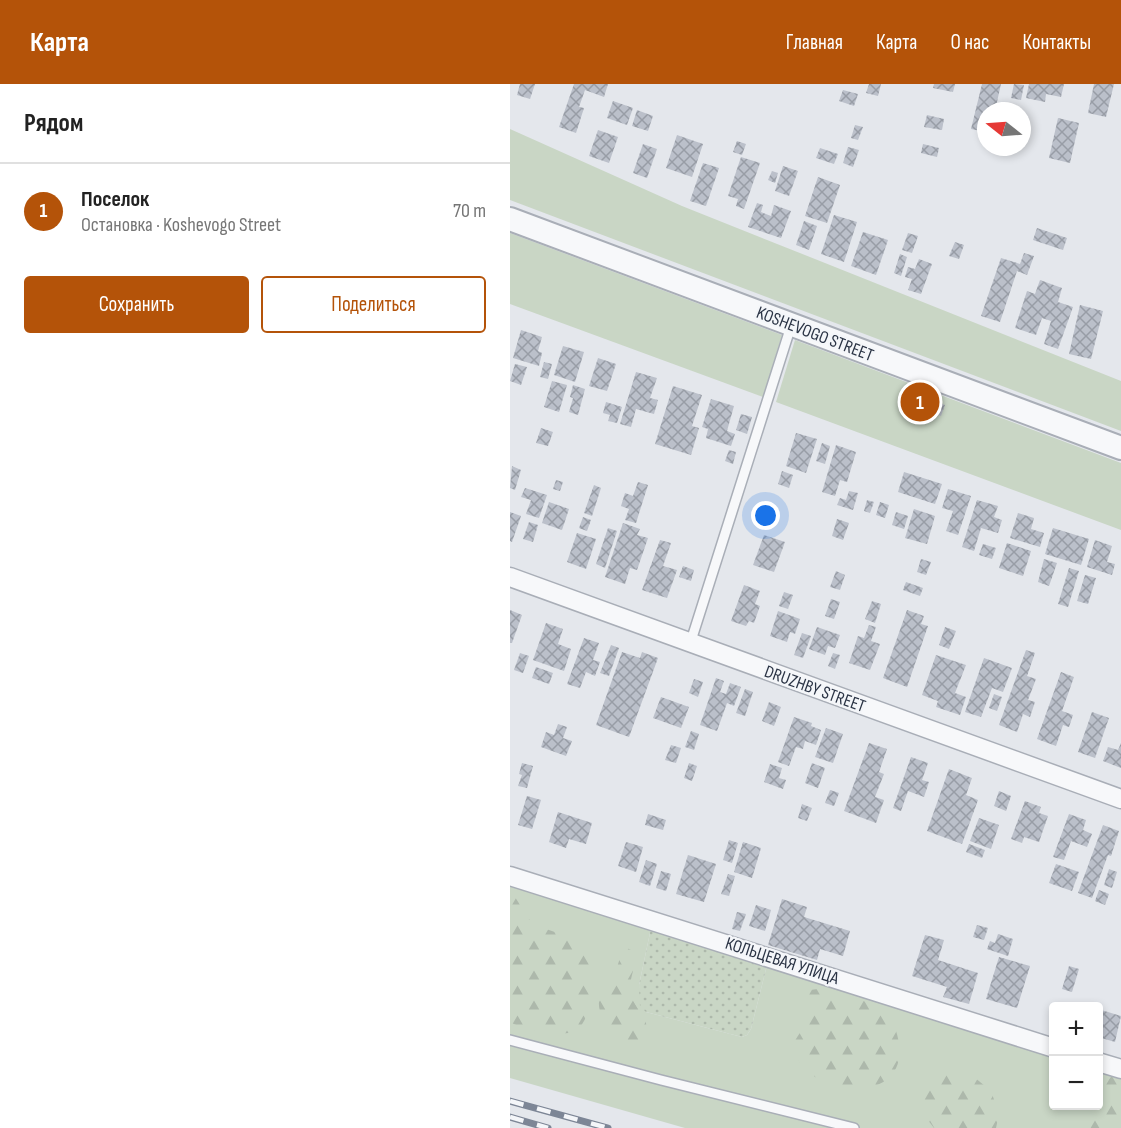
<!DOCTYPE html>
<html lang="ru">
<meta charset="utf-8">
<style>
:root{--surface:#fff;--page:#f6f6f6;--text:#222;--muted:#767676;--line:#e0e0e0;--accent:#b45309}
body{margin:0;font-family:"Sofia Sans Condensed",sans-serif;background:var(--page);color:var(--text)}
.controls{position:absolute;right:18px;bottom:18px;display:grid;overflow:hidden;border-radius:6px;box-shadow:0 3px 9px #0003}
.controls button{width:54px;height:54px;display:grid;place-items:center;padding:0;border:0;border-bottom:2px solid var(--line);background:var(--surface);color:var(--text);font:30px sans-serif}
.compass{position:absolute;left:467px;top:18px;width:54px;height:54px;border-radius:50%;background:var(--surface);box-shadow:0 3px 9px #0003;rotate:287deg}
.you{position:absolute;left:256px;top:432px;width:21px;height:21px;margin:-15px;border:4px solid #fff;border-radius:50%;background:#1a73e8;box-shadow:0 0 0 9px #1a73e833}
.badge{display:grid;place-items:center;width:39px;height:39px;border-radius:50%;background:var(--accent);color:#fff;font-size:20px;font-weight:700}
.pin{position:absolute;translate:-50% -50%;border:3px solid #fff;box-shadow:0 2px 6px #0006}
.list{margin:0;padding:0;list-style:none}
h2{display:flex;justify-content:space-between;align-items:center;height:78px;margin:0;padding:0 24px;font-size:26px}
h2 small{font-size:20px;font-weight:400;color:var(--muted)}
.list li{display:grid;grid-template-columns:39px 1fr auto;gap:18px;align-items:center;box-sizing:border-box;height:96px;padding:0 24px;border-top:2px solid var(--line)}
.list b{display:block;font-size:22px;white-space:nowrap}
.list p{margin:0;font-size:20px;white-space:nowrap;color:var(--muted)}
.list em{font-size:20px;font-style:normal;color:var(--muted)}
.actions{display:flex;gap:12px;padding:18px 24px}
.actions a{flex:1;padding:14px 0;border:2px solid var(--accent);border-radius:6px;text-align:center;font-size:21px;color:var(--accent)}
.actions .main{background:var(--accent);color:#fff}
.map{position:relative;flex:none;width:611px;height:1044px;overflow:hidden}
header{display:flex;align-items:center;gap:36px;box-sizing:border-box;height:84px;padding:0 30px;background:var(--accent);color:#fff}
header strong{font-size:28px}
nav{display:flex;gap:33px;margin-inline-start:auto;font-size:21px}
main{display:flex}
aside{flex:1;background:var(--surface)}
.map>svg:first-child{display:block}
.grass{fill:#c9d6c5}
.forest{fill:url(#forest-firs)}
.garden{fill:url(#garden-dots)}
.building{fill:url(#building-cross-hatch)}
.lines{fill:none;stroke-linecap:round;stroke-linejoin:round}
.service-casing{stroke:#a9aeb7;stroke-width:12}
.minor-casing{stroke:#a9aeb7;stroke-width:21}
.tertiary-casing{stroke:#a9aeb7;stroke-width:26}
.service{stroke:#f7f8fa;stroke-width:9}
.minor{stroke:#f7f8fa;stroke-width:18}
.tertiary{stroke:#f7f8fa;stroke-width:22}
.rail-casing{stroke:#7d8696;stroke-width:7}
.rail{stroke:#f4f6f9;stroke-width:4.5;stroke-dasharray:14;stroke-linecap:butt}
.labels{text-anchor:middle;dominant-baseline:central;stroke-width:4.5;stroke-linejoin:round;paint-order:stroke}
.street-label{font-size:18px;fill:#2b3445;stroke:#f4f6f9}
</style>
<header>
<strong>Карта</strong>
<nav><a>Главная</a><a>Карта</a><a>О нас</a><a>Контакты</a></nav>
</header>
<main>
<aside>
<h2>Рядом<small></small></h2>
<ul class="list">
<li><span class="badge">1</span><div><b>Поселок</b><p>Остановка · Koshevogo Street</p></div><em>70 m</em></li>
</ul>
<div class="actions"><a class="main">Сохранить</a><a>Поделиться</a></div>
</aside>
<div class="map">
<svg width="611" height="1044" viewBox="0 0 611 1044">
<defs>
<pattern id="forest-firs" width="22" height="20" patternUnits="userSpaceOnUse" patternTransform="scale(1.5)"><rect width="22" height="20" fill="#c9d6c5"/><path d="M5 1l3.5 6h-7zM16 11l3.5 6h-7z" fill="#adb8ab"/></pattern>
<pattern id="garden-dots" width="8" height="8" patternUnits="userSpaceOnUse" patternTransform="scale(1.5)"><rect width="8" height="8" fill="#c9d6c5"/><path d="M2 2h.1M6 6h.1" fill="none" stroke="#adb8ab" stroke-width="1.8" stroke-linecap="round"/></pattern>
<pattern id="building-cross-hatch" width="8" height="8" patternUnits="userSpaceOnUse" patternTransform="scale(1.5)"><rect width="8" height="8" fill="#bbc0ca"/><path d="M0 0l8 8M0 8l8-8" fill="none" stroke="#989da6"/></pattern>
</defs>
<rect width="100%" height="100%" fill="#e4e7ec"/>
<g class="grass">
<polygon points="0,45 172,122 611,297 611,347 0,116"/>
<polygon points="0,149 272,251 253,313 0,220"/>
<polygon points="285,256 611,379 611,446 266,318"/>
<polygon points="0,798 141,844 129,901 136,928 232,953 237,951 241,945 257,881 543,972 544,1022 588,1022 589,986 611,993 611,1044 175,1044 0,994"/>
</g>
<g class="forest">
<path d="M0 808C10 816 12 830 21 837 37 850 60 847 75 864 89 880 84 932 67 946 55 955 12 945 0 938Z"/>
<path d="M117 864 123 867C128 881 119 893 120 907 121 921 139 932 136 945 128 979 81 939 90 912 93 904 99 900 103 893 109 883 108 871 117 864Z"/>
<path d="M308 905 354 917 380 932C426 1028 292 1019 283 962 286 952 294 946 296 935 298 925 293 916 300 906Z"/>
<polygon points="443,988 464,993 481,1007 489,1030 486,1044 424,1044 414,1031 410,1009 415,999 423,992"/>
<polygon points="603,991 611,993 611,1044 578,1044 579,1022 588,1022 589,1004"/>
</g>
<polygon class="garden" points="141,844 257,881 241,945 237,951 232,953 136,928 130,922 129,901"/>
<g class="building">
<polygon points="10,0 25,0 20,15 7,11"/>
<polygon points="64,0 98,0 94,13 75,6 69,23 74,24 66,49 49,43"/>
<polygon points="359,0 371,0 368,12 356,9"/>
<polygon points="424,0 445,0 443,8 423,4"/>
<polygon points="472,0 491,0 485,27 476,27 476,48 461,45"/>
<polygon points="504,0 514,1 511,16 501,14"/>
<polygon points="519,0 554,0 551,13 536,10 535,18 516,14"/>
<polygon points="584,0 604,0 596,33 578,29"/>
<polygon points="333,6 348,10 344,22 329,17"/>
<polygon points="103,17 123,24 117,41 97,34"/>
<polygon points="127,26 143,32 138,47 122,42"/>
<polygon points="417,31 434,35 432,46 414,43"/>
<polygon points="548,34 569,39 560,79 539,74"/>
<polygon points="345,41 353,43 348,56 341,54"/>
<polygon points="88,46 108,53 99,79 79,72"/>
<polygon points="167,51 193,60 182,93 156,84"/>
<polygon points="227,57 236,60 232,71 223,68"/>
<polygon points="133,60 147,65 137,94 123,89"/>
<polygon points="413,60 429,64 427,73 411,69"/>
<polygon points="338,63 349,66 343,83 333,79"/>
<polygon points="310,64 328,70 324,80 306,74"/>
<polygon points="231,73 250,79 234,125 226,122 228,115 218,112"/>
<polygon points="193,79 209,84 196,122 180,117"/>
<polygon points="273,82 288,87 279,112 265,107"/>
<polygon points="262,87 268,89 265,99 258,96"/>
<polygon points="308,93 330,101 317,139 295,132"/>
<polygon points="247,119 253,121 251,128 261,132 264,121 281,127 271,154 238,143"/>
<polygon points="324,131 347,138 334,178 311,170"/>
<polygon points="294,137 307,142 299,166 286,161"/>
<polygon points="527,144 557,154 553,166 523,156"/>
<polygon points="353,148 378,156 366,191 341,182"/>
<polygon points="398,149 408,152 402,169 392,166"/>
<polygon points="445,158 454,161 449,175 439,172"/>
<polygon points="514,169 524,172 517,191 507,187 490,238 471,232 491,174 510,180"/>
<polygon points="390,170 397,173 391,192 384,189"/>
<polygon points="409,175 422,180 411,210 398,206 402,195 395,193 398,183 405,185"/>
<polygon points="530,196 552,204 548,218 563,223 548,265 534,260 541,237 532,234 526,251 505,244 517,207 525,210"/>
<polygon points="570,221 593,227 581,275 559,270"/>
<polygon points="11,246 32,253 28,267 32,269 29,282 3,274"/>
<polygon points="53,262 74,268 65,298 44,291"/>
<polygon points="88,274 106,280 97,307 79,302"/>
<polygon points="34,278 42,280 38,295 30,293"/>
<polygon points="5,280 17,283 11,301 0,297"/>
<polygon points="126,288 147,294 140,314 148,316 144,330 126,325 121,343 110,340"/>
<polygon points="42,297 57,301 49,328 34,323"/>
<polygon points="63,301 75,305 68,331 59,328 63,314 60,313"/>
<polygon points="163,302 192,311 182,342 189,344 181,371 145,360"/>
<polygon points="407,310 435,321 431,332 403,322"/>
<polygon points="201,315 224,322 217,347 225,350 221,362 196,354 198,345 192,343"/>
<polygon points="96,318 112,323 107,339 98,337 100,331 93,329"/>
<polygon points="231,330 242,333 237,350 226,346"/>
<polygon points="31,344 43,348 38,362 26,359"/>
<polygon points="286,349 307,355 296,389 276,382"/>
<polygon points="312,359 320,362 315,380 306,377"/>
<polygon points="326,361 346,368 337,398 330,396 325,412 312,408"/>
<polygon points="219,366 226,368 223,380 215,377"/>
<polygon points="2,382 11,386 5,406 0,404"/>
<polygon points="272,387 283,391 279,404 268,400"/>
<polygon points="394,388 432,400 425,420 388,408"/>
<polygon points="46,396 53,398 50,407 43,405"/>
<polygon points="128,398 138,401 126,439 115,436 119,425 111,422 115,409 123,412"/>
<polygon points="84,401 91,404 82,432 74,429"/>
<polygon points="15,404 37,411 29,434 16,430 21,416 11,413"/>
<polygon points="438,405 461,412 448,451 436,447 443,427 432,424"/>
<polygon points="339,407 348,409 343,426 327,421 330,414 336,416"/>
<polygon points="357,416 364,418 360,429 354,427"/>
<polygon points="467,416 488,422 484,433 492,436 488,449 471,444 464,467 452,463"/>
<polygon points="39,418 59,425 52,446 32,439"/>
<polygon points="370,418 379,421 375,434 366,431"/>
<polygon points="404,425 425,432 417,460 395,454"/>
<polygon points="0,428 11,432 2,458 0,457"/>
<polygon points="386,428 398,432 394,445 382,441"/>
<polygon points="508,429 524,434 521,445 534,449 530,463 500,454"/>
<polygon points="73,433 81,436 77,447 69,444"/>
<polygon points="327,435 339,439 333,456 322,452"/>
<polygon points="19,438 28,441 23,458 13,455"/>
<polygon points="113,439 130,445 127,451 138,454 127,486 120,484 115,500 95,493"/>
<polygon points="98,444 107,447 95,484 86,480"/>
<polygon points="543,444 579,455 571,481 535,470"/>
<polygon points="67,449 86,455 76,485 57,478"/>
<polygon points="254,451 275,458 264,488 243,481"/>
<polygon points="150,456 161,459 153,482 167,486 157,514 132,506"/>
<polygon points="585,456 602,462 597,478 605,480 602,491 577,483"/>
<polygon points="497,459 521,467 513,492 489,484"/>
<polygon points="473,460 486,464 482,475 469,471"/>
<polygon points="411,475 421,478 416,491 407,488"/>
<polygon points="534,475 547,479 539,502 528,498"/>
<polygon points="173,482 184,486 181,497 169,493"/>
<polygon points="559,484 569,487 558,523 548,520"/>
<polygon points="326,487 335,491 330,506 320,503"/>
<polygon points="575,491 586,494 578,520 567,517"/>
<polygon points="396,498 413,504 410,512 393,506"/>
<polygon points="234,501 250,507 245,520 250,522 244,539 239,537 236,542 221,537"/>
<polygon points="274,508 283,511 278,525 269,522"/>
<polygon points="321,515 330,518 324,535 315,532"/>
<polygon points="362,517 371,520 365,539 355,535"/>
<polygon points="0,526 12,531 2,559 0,559"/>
<polygon points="397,526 414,532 411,540 418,542 397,603 373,594"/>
<polygon points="268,527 290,535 285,550 280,548 277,558 260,552"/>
<polygon points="36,539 53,545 48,560 61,565 54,587 23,576"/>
<polygon points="359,541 366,543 361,557 370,560 360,586 339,579 348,552 354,554"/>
<polygon points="307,543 330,551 325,564 318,562 315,571 299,565"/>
<polygon points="435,543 446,547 439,565 429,561"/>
<polygon points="292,549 301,552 293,574 284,571"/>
<polygon points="74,554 89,559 83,576 90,578 85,592 76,588 70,604 57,600"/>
<polygon points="101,561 109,564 99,592 90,589"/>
<polygon points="516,566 525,569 517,592 526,595 518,616 525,618 520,633 513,630 507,648 489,641"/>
<polygon points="112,568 130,574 132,568 148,574 119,653 86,641"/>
<polygon points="10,569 19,572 13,589 4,586"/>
<polygon points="323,569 330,571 325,585 318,582"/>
<polygon points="426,571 456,581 445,609 456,613 450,631 426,623 428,617 412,611"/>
<polygon points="474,574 502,584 493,608 482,604 471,633 455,628"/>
<polygon points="26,583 43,589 39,600 22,594"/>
<polygon points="551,588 564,593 552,627 563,631 559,643 553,641 546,662 527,655"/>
<polygon points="206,594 214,597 210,608 216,610 220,599 231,603 224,622 217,619 207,647 190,641"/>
<polygon points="184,595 193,598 188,613 179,609"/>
<polygon points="235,605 243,608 235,632 226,629"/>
<polygon points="484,610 492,613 487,627 479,624"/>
<polygon points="151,613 179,623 171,644 143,634"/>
<polygon points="259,618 271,623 264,642 252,637"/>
<polygon points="582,628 599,634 585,674 568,668"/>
<polygon points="284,633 302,639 301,642 311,646 306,661 295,657 293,665 286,663 279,682 268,678"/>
<polygon points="48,640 57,643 53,654 62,657 56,672 31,663 36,648 44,651"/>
<polygon points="316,644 333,650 323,679 305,673"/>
<polygon points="181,647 189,650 184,666 175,663"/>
<polygon points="359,659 377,665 369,688 374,690 365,713 374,716 366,739 334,727"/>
<polygon points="611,659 611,684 593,677 598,663 608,666"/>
<polygon points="161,661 171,664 166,679 155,676"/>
<polygon points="401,673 418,679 412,696 419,698 414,713 398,707 391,727 383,724"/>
<polygon points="12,679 23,682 17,704 8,702 12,691 9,690"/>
<polygon points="179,679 187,682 182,697 174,694"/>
<polygon points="302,679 315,684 308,704 295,699"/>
<polygon points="260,680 272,684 269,694 276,696 273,705 254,698"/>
<polygon points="439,685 462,694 456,711 468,716 452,760 417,747"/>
<polygon points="320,706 329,709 324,722 315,719"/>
<polygon points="489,707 501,712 496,727 484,722"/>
<polygon points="17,712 31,716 22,745 8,741"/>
<polygon points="515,717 531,723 529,729 538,732 529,758 514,753 512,759 501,755"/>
<polygon points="292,720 302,724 297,737 288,734"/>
<polygon points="48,728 82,739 76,760 59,755 56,764 39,758"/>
<polygon points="138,730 156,736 153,746 135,741"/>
<polygon points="559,730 576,736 573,746 582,750 577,763 561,757 554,776 543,773"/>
<polygon points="469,734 489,741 481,765 460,757"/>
<polygon points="593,741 609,747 601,772 598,771 582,814 568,809"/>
<polygon points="219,756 228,759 222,779 213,776"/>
<polygon points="116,758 133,763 126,788 108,782"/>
<polygon points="233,758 251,764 242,794 224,788"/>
<polygon points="459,760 475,766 472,774 456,768"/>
<polygon points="178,771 206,780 194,818 166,810"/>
<polygon points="136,776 147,780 140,802 129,798"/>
<polygon points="546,780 569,788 562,807 539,799"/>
<polygon points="599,785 607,788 602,804 594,801"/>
<polygon points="151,787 161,790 156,807 146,804"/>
<polygon points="218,790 225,792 219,812 211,810"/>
<polygon points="589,806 599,810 595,821 585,817"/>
<polygon points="272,815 297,823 294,833 340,847 333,872 310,865 307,876 258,861"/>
<polygon points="246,821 261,826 255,847 239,842"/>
<polygon points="227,828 236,830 230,847 222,845"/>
<polygon points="467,841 478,844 474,856 463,853"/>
<polygon points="488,850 503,855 498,872 477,865 480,857 485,859"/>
<polygon points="415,851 434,856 428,876 468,889 459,920 433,913 437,903 402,892"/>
<polygon points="489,873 520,882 507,924 476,915"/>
<polygon points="559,882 569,885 562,908 552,905"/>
<polygon points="588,925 611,932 605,958 588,953"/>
</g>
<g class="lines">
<g class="service-casing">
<g id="service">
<polyline points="180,560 281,242"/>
<polyline points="0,956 151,996 344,1044"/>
</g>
</g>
<g class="minor-casing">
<g id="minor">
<polyline points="0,493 611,715"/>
<polyline points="0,792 544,964"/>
<polyline points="588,978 611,985"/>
</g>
</g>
<g class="tertiary-casing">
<polyline id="tertiary" points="0,135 611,364"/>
</g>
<use href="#service" class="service"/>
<use href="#minor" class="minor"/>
<use href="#tertiary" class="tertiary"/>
<g class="rail-casing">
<g id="rail">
<polyline points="0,1017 98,1044"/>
<polyline points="0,1033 38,1044"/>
</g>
</g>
<use href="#rail" class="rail"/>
</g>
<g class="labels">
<g class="street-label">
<text transform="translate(305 250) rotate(21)">KOSHEVOGO STREET</text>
<text transform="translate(305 605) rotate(20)">DRUZHBY STREET</text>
<text transform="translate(272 877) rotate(18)">КОЛЬЦЕВАЯ УЛИЦА</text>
</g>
</g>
</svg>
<div class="controls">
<button>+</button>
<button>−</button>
</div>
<svg class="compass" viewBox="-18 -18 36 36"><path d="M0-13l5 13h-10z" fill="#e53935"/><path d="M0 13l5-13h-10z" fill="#767676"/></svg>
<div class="you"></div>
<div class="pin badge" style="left:410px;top:318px">1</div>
</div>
</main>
